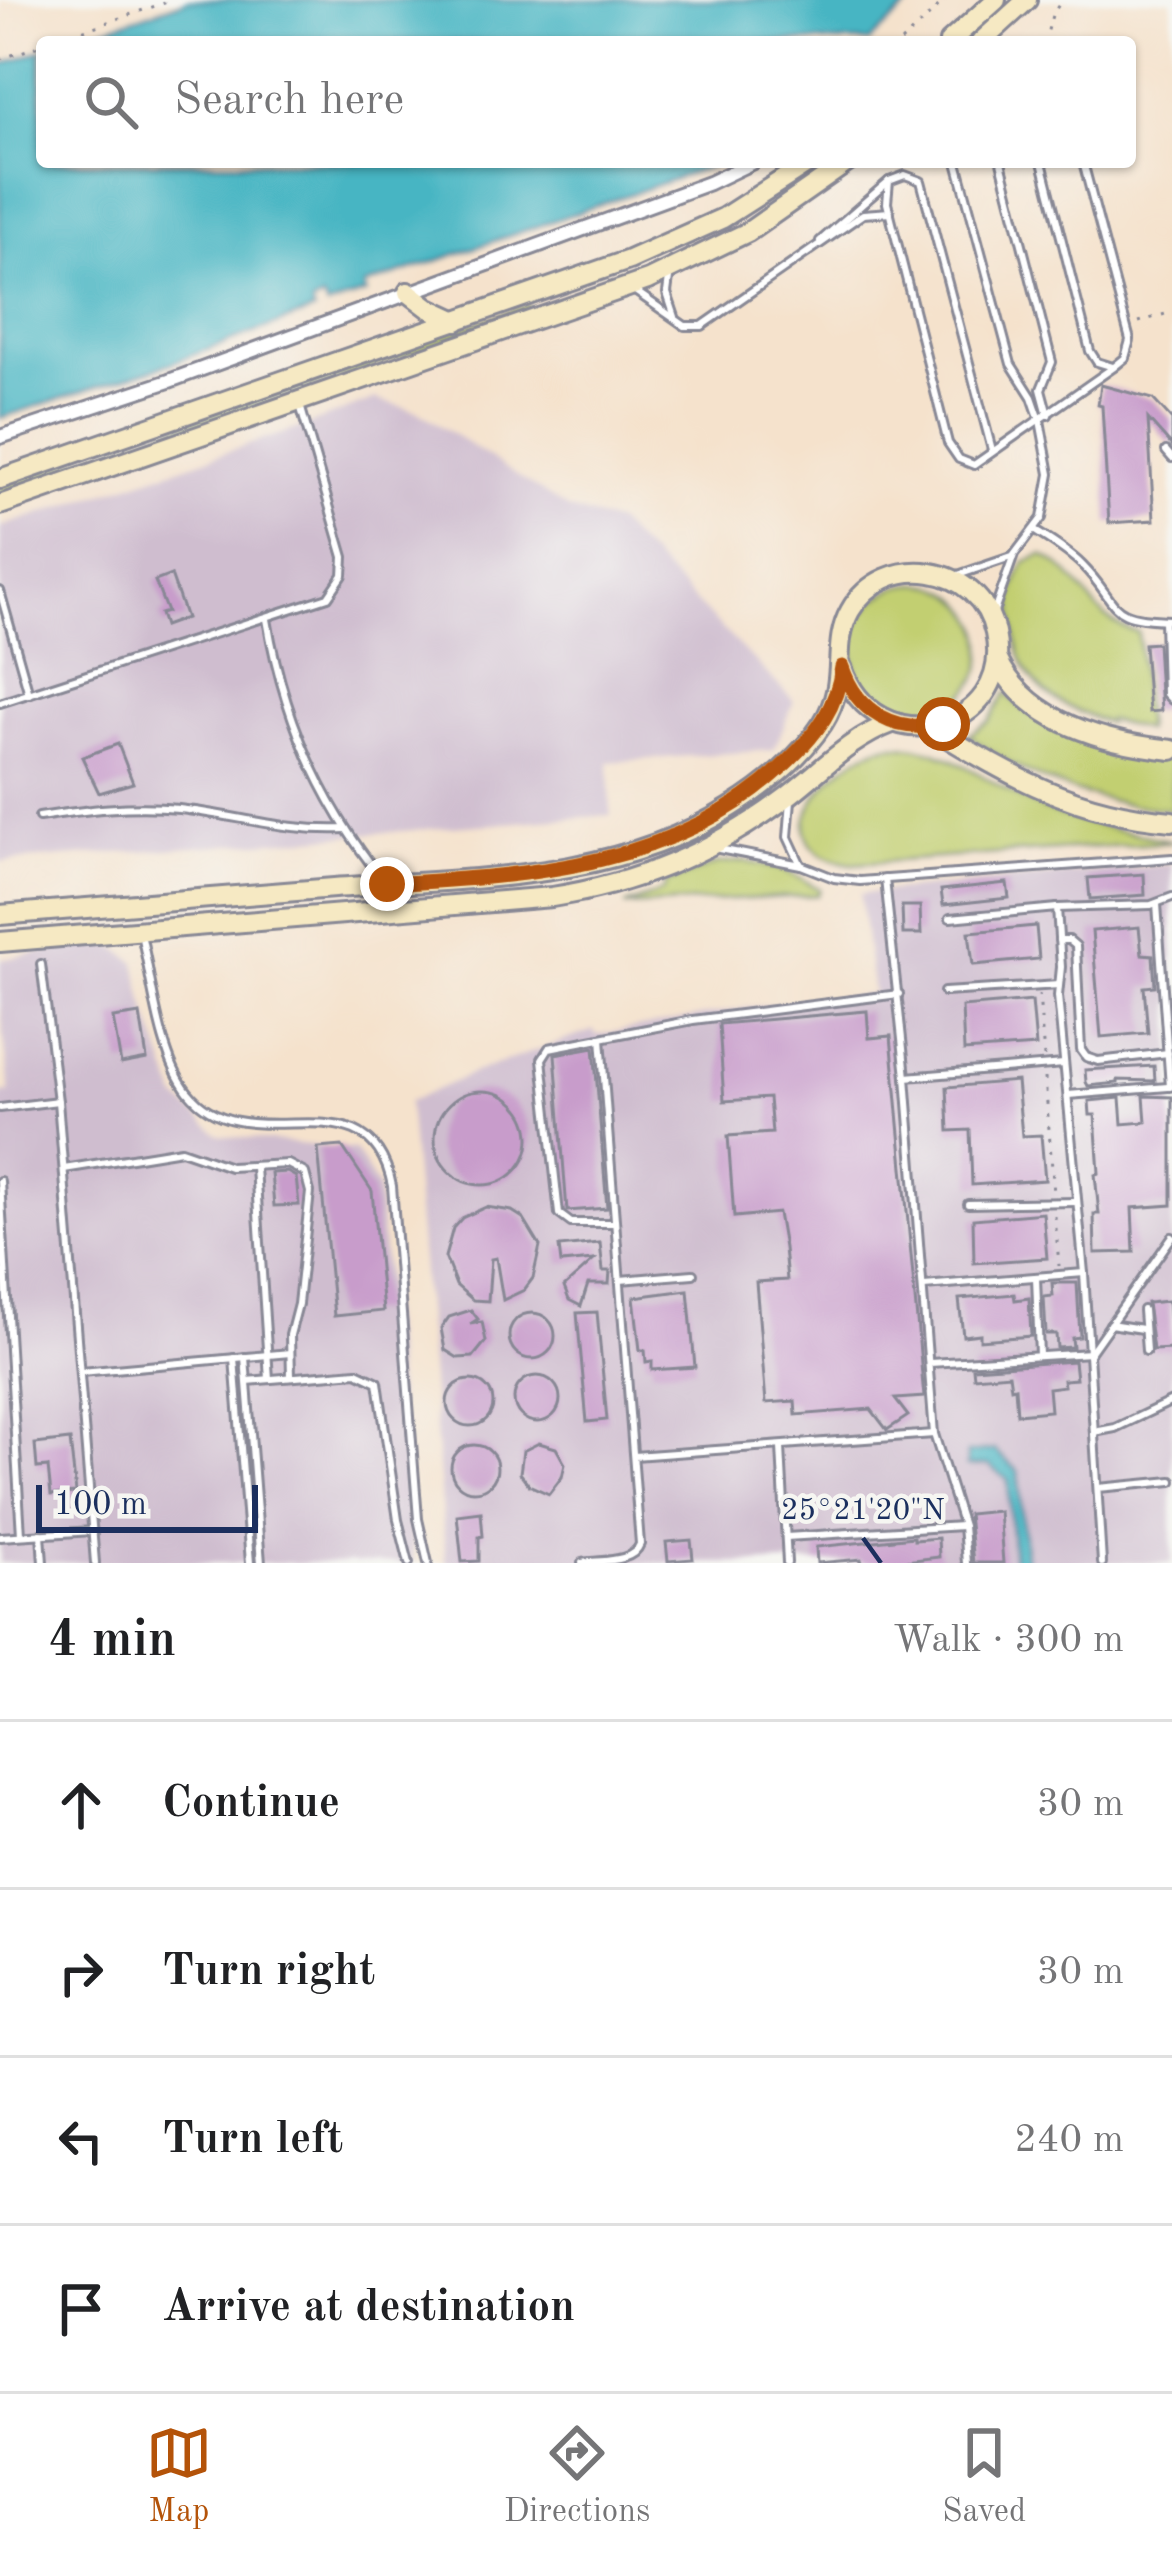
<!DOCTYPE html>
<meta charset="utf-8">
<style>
:root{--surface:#fff;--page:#f6f6f6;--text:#202124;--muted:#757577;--line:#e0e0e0;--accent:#b45309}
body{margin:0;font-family:"Old Standard TT",serif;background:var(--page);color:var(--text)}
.scale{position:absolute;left:36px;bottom:30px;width:222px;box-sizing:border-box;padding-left:12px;border:6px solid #1b2f5e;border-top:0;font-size:33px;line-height:42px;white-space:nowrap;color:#1b2f5e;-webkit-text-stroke:9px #f6f6f2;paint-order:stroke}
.stop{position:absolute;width:36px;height:36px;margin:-27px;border:9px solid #b45309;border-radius:50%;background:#fff}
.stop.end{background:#b45309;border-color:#fff;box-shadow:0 3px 12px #0008}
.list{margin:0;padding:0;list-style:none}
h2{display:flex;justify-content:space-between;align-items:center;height:156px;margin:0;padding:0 48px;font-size:51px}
h2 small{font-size:39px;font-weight:400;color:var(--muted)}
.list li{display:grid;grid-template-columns:78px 1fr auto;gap:36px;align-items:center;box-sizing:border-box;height:168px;padding:0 48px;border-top:3px solid var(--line)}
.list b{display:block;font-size:45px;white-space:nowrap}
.list em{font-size:39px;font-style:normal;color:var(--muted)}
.icon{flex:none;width:66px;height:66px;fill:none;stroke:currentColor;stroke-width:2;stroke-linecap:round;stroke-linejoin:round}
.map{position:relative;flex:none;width:1172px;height:1563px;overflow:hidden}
.search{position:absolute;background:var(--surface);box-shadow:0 3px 9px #0004;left:36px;right:36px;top:36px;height:132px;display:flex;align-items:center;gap:30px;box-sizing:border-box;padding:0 42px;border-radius:12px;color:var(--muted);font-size:45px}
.sheet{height:828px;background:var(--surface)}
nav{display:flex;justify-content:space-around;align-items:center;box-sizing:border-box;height:168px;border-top:3px solid var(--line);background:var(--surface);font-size:33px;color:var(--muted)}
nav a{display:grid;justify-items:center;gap:6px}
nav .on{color:var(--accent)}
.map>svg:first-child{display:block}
.industrial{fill:#cfbdcf}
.green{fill:#c2cf71;stroke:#6e7f68;stroke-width:3}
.water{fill:#47b5c3;stroke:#317290;stroke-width:3}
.building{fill:#c89ccb}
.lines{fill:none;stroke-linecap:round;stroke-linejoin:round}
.lane-casing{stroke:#888895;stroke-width:12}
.street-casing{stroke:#888895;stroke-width:18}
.secondary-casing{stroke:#888895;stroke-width:24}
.path{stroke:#888895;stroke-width:3;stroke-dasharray:3 9;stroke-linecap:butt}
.lane{stroke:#fff;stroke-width:6}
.street{stroke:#fff;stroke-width:12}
.secondary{stroke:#f6e9c3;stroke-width:18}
.route{stroke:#b45309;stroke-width:15}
.ticks{fill:none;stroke:#1b2f5e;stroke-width:4.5}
.ticks-label{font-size:30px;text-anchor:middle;fill:#1b2f5e;stroke:#f6f6f2;stroke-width:9;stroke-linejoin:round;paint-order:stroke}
</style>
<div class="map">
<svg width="1172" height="1563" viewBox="0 0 1172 1563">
<rect width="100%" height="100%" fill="#f6f6f2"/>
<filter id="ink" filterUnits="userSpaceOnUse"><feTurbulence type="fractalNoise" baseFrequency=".00833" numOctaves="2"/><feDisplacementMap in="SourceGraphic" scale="24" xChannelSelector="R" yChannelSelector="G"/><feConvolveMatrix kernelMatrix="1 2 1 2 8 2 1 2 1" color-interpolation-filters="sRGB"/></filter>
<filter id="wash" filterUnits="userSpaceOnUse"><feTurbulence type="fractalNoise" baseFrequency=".004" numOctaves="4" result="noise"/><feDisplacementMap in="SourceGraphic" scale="48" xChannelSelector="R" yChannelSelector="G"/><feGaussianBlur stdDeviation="2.7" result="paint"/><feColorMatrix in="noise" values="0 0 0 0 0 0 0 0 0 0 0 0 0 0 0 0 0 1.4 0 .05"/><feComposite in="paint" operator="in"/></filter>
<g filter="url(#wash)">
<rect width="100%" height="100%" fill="#f5e2cc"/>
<g class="industrial">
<polygon points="375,399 420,412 569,510 617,523 794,701 774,750 609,762 611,815 0,862 0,527 305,426"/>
<polygon points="1172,864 1172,1563 446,1563 408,1102 478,1071 594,1030 596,1035 745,1008 873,994 860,894"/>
<polygon points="85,943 112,945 136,962 144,1001 177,1098 219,1135 355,1150 377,1187 414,1563 0,1563 0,1093 10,1092 0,1002 0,960"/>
</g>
<g class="green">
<polygon points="528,305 530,312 0,496 0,487"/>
<path d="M1043 555C1084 575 1090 623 1138 632L1145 730 1108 720 1107 723C1060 706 1023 689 1016 636 1012 602 1009 595 1025 562Z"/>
<circle cx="918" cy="649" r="65"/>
<path d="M1006 693C1048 738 1114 753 1172 760V810C1098 803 1028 783 969 735L989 721Z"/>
<path d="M891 745C950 743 993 789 1045 810 1086 826 1131 831 1172 842L852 864C755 850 832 753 891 745Z"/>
<polygon points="744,861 784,870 820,889 818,895 625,906 663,891 666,883 716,864"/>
</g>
<g class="water">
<polygon points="187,0 916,0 869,42 65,42"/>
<polygon points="42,50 42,162 723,162 364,286 366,293 327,307 323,299 312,304 314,311 168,364 0,418 0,65"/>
<polygon points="995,1450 1018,1471 1026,1563 1013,1563 1008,1480 989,1465 967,1466 967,1453"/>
</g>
<g id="blocks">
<g class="building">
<polygon points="1101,385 1153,399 1172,420 1172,446 1148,419 1154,520 1109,523 1102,406 1098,405"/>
<polygon points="171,575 186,618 164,626 160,614 167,612 155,581"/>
<polygon points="1157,643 1161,711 1149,712 1144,644"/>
<polygon points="118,744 133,783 99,793 82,757"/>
<polygon points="1144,874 1145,895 1090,899 1088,878"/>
<polygon points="1007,883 1009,898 943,905 941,890"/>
<polygon points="902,906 920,906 921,934 903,934"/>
<polygon points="1036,926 1039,959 973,965 969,932"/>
<polygon points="1139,927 1142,954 1153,955 1155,986 1144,987 1148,1033 1101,1037 1092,931"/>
<polygon points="1032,1001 1036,1046 964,1051 962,1007"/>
<polygon points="867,1011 869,1038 891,1036 924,1397 895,1399 908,1416 887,1430 871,1409 796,1415 795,1401 766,1403 756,1282 787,1280 784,1248 778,1213 734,1217 728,1136 772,1133 769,1098 724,1101 719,1024"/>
<polygon points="140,1014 147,1059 121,1064 113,1018"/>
<polygon points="594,1047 607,1208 567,1211 555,1054"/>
<polygon points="1154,1066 1155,1081 1118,1080 1118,1083 1088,1086 1086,1082 1085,1070"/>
<polygon points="1017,1081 1022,1136 1041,1135 1045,1180 972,1185 970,1130 949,1131 947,1087"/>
<circle cx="482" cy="1138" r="47"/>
<polygon points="1144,1096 1172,1097 1172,1205 1132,1208 1134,1252 1095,1253 1094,1214 1099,1214 1095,1174 1099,1173 1095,1115 1090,1115 1089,1101 1120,1098 1122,1124 1146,1122"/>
<polygon points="342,1146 372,1191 383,1311 334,1316 318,1148"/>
<polygon points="287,1172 296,1177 299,1205 274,1206 271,1173"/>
<polygon points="486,1207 512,1211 523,1218 540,1246 533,1278 524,1290 503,1300 496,1258 491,1259 488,1301 473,1300 456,1285 445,1257 453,1228 462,1218"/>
<polygon points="1043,1213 1047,1258 974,1263 973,1219"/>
<polygon points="600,1243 603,1271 610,1271 609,1284 588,1284 581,1306 569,1300 564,1287 594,1260 561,1263 559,1247"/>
<polygon points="1052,1283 1077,1283 1080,1337 1072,1338 1073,1347 1057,1348 1056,1334 1046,1334 1044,1297 1053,1296"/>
<polygon points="688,1290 695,1367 652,1370 652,1361 646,1362 645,1350 640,1350 634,1297"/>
<polygon points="1014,1294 1015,1300 1029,1298 1031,1336 980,1340 980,1334 963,1336 959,1299"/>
<polygon points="1168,1301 1172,1349 1153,1350 1147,1303"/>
<polygon points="471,1310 478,1319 470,1324 482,1322 486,1341 473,1357 458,1358 445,1350 441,1328 449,1317"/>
<polygon points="597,1312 607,1420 587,1422 577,1313"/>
<circle cx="532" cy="1336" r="23"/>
<polygon points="1074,1361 1076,1379 1063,1380 1064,1386 1048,1388 1050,1411 1017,1414 1015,1387 1011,1388 1009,1374 974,1377 973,1368"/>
<circle cx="537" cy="1399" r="23"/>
<circle cx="470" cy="1403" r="23"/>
<polygon points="70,1440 76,1493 51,1495 48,1467 37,1468 35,1444"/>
<polygon points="539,1443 556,1448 565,1464 562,1477 549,1494 529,1485 520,1473 523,1451"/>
<circle cx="474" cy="1468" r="23"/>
<polygon points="999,1511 1003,1563 973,1563 968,1514"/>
<polygon points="481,1512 483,1536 479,1537 479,1561 462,1562 457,1515"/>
<polygon points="914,1537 914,1540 938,1538 939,1557 889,1563 862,1563 861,1559 817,1563 816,1547"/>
<polygon points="691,1540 693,1559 668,1561 666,1542"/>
</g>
</g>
</g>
<g filter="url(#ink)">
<use href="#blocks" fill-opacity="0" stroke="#888895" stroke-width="3"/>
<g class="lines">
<g class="lane-casing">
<g id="lane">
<polyline points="957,162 1011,364 1032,397 1040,420 1050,474 1042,518 1014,555 994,612"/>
<polyline points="1001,162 1052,362 1041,389 1048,415"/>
<polyline points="1042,162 1090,351 1097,362 1113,367"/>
<polyline points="889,181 887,203 948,443 959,459 974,465 1114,367 1125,358 1130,340 1083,162"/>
<polyline points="820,241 889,181 905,175 921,181 992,450"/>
<polyline points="669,278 667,293 675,317"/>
<polyline points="635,291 685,326 702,326 863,214 890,212"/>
<polyline points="1166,451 1172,458"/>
<path d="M1035 531C1051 541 1068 551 1082 565 1122 605 1103 619 1172 620"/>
<polyline points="955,576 1011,557"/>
<polyline points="0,591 29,694"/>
<path d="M267 619C283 716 321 804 384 881"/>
<polyline points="1164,620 1166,694 1172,700"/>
<polyline points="0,703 328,597 343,575 344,557 300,405"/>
<polyline points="791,800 788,837 801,865"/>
<path d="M39 817C85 810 132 804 179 809 237 815 285 832 346 829"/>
<polyline points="719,849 801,865 834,878 860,881 1172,858"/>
<polyline points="885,879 906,1077 934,1434 963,1526 966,1563"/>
<polyline points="1157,904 1170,1087"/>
<polyline points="1057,908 1061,967 1058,996 1084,1273 1102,1563"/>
<polyline points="950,918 1057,908 1151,905 1172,897"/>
<path d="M141 934C152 980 159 1056 188 1092 249 1167 369 1069 392 1186L418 1519 428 1563"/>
<polyline points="1059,940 1069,940 1076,946 1081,1050 1086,1057 1098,1061 1168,1053"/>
<polyline points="41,964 58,1101 95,1563"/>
<polyline points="944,992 1059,985"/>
<polyline points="906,1077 1064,1064"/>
<polyline points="1068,1095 1168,1087"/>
<polyline points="0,1108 58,1101"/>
<polyline points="255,1167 269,1379"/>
<polyline points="64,1169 181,1150 230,1167 288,1164 305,1173 310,1192 298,1304 290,1335 291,1377"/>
<polyline points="0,1181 21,1535"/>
<polyline points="968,1204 1077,1202"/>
<polyline points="615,1223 571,1223 559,1214 542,1059 549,1048 693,1020 899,994"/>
<polyline points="1036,1277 1039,1356"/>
<polyline points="620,1280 693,1274"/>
<polyline points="924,1286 1084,1273"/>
<polyline points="1143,1310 1146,1351"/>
<polyline points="1110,1324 1142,1329"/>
<polyline points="245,1357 261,1563"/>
<polyline points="234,1358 250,1563"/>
<polyline points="930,1363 1090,1353 1172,1237"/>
<polyline points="81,1372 290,1353"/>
<polyline points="247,1381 357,1372 378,1382 398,1520 409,1563"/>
<polyline points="1094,1432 1115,1428 1172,1401"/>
<polyline points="781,1447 787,1563"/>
<polyline points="634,1456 934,1434"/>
<polyline points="1098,1488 1172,1481"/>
<polyline points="41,1534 43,1563"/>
<polyline points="0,1537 93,1531"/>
<polyline points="786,1537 962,1526"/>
<path d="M582 1563C603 1560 633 1563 640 1544L601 1038"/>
</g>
</g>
<g class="street-casing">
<polyline id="street" points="0,437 169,381 709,183 753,162"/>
</g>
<g class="secondary-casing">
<g id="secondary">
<polyline points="949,42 996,0"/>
<polyline points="981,42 1027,0"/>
<polyline points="408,292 429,308 457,321"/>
<polyline points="0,479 629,260 723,218 810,162"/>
<polyline points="0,505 648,280 748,232 848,162"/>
<path d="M997 658C1026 723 1106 743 1172 750"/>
<path d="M930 727C1012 777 1074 813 1172 821"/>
<path d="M0 915C111 906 223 897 334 888 468 878 613 882 730 808 764 787 801 757 823 723 850 680 830 647 850 611 885 549 981 564 995 633 1016 732 875 766 842 667"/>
<path d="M0 942 552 897C637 884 711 853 780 802 819 774 846 740 892 723"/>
</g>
</g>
<g class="path">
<polyline points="49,42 173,0"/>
<polyline points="901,42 946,0"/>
<polyline points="1045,42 1052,15 1062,0"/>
<polyline points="0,59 42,45"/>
<polyline points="1139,322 1172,312"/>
<polyline points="1039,994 1044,1057"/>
<polyline points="1045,1078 1054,1194"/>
<polyline points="1055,1216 1059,1266"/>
</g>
<use href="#lane" class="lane"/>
<use href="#street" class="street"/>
<use href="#secondary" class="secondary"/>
</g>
</g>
<g class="lines" filter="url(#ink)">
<path class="route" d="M387 884C530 876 681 867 789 760 817 733 837 707 842 667 857 713 896 734 943 724"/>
</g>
<path class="ticks" d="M863 1538 881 1563"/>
<g class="ticks-label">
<text x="863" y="1519">25°21'20"N</text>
</g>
</svg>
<div class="scale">100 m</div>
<div class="stop" style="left:943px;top:724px"></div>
<div class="stop end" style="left:387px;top:884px"></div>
<div class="search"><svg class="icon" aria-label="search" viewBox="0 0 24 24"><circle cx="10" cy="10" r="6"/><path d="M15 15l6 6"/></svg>Search here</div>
</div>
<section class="sheet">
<h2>4 min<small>Walk · 300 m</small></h2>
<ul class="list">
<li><svg class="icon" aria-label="ahead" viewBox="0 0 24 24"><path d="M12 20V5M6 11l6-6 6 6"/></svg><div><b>Continue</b></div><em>30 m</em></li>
<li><svg class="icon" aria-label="right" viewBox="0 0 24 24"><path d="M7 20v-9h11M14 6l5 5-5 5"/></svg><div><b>Turn right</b></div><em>30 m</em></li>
<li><svg class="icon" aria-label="left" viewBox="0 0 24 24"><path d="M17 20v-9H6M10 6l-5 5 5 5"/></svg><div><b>Turn left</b></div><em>240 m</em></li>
<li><svg class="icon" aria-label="arrive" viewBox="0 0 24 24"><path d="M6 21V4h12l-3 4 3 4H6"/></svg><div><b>Arrive at destination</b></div></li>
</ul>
</section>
<nav>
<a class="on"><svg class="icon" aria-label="map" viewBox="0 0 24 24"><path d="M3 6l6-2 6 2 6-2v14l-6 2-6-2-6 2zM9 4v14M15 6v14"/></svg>Map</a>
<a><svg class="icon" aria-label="directions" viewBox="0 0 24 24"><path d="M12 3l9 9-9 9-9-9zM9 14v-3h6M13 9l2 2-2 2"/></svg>Directions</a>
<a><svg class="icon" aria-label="saved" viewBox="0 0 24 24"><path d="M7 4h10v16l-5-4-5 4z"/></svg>Saved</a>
</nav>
